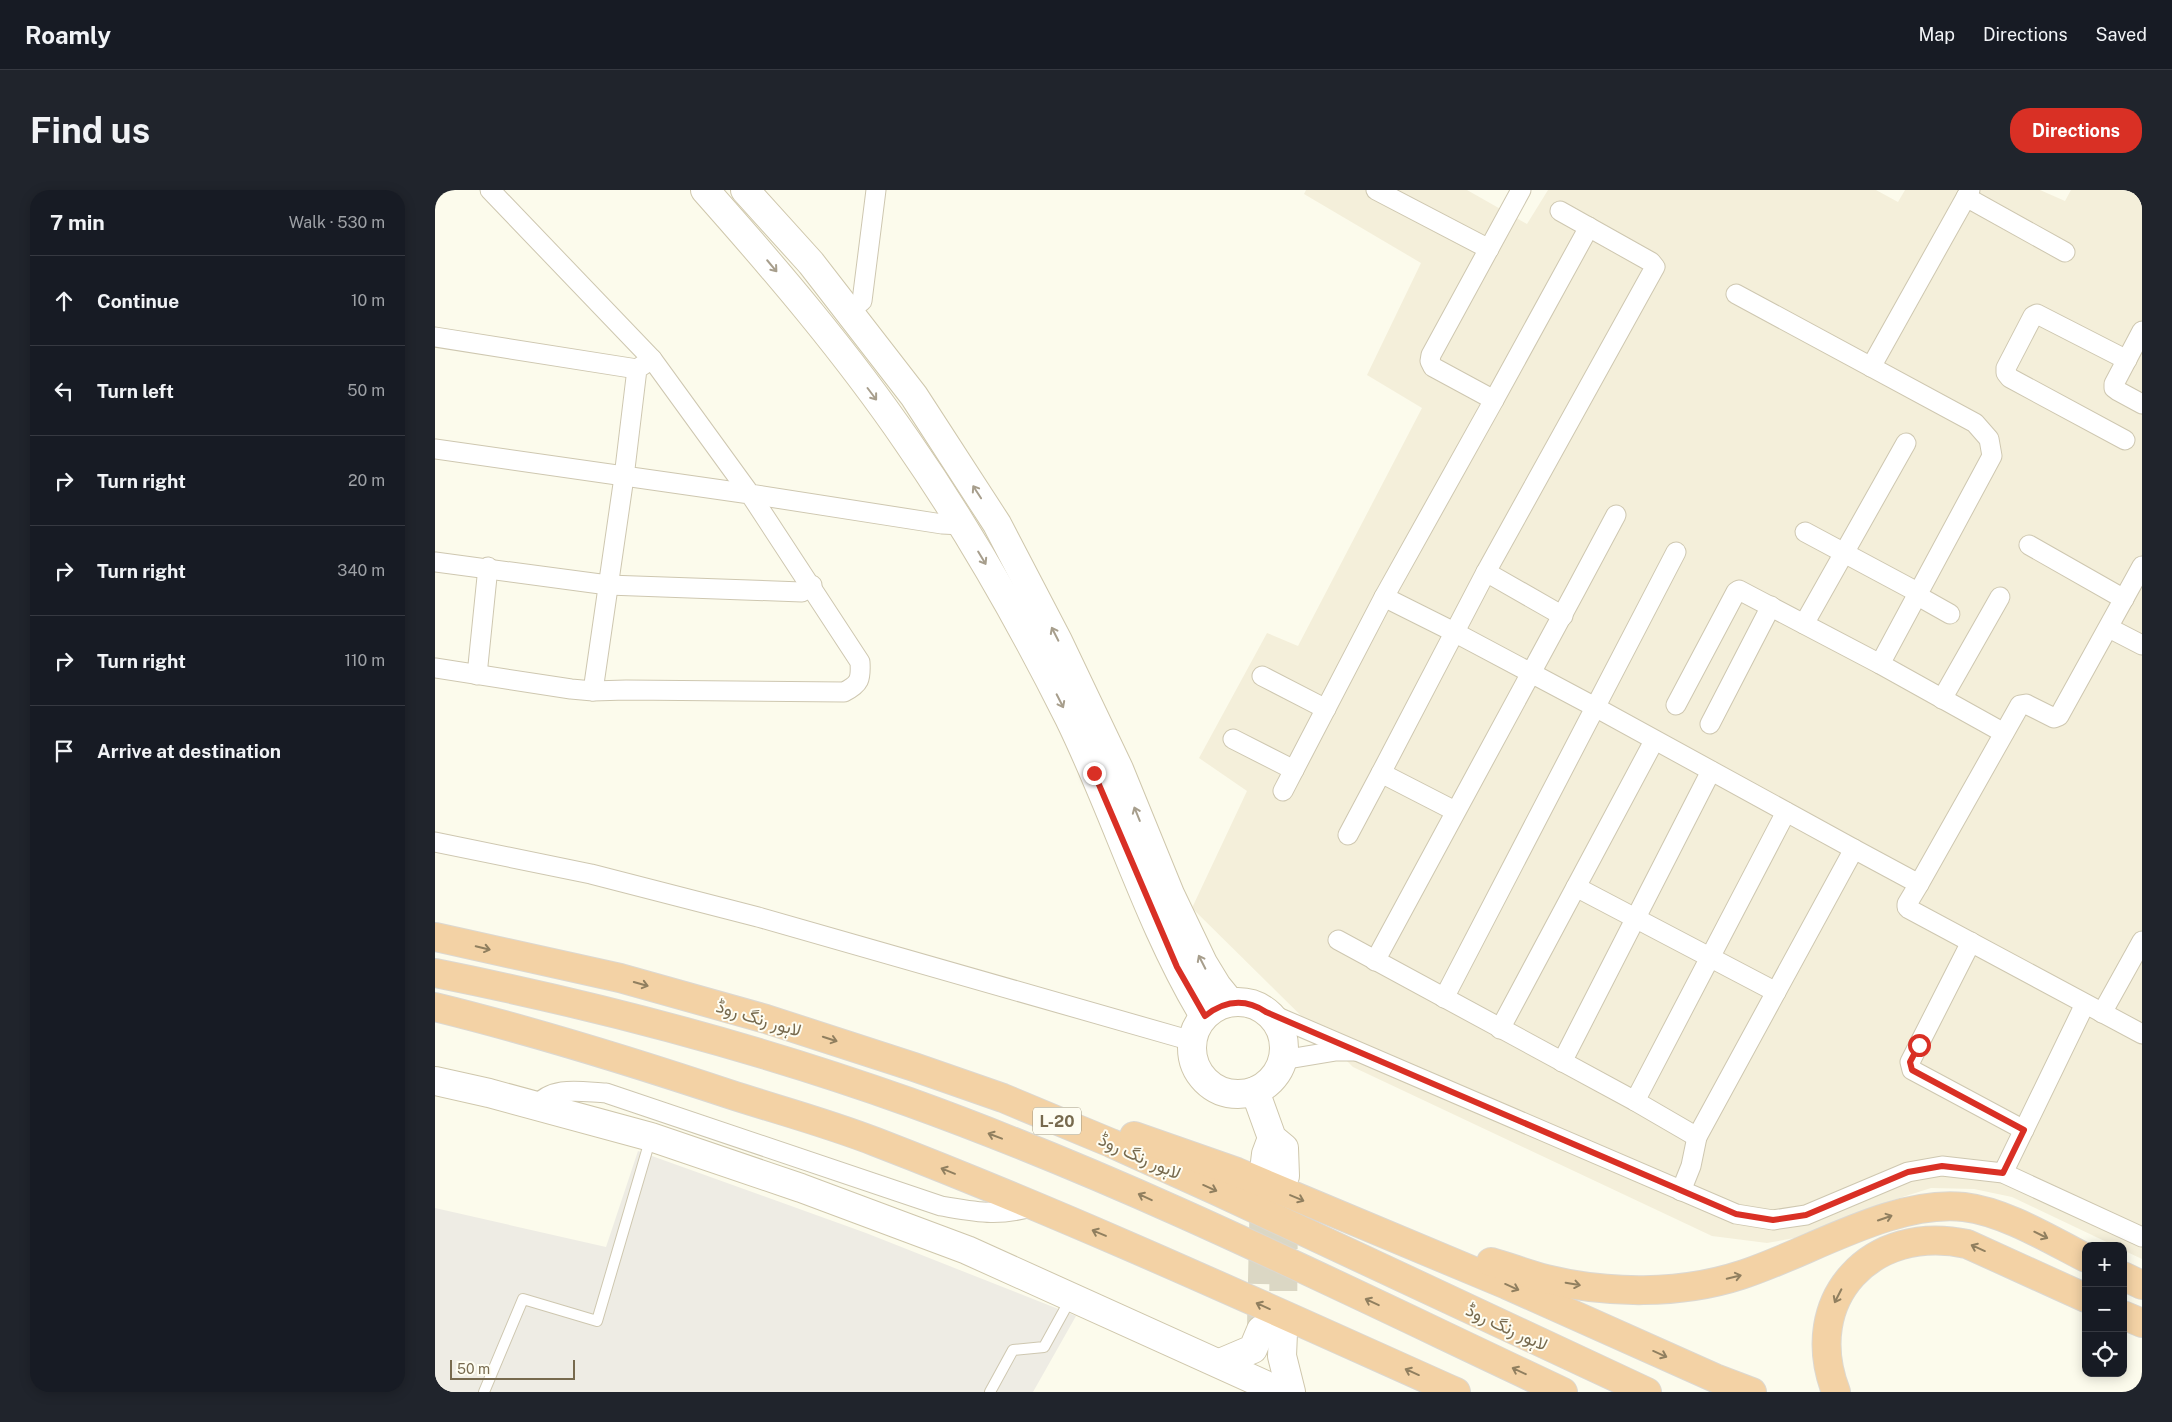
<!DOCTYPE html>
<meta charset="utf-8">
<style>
:root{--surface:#171b24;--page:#20242c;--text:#f1f3f6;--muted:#9ea1a6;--line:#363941;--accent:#d93025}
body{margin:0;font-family:"Public Sans",Vazirmatn,sans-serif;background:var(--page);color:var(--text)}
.controls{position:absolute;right:15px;bottom:15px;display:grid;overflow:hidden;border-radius:10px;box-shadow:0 2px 12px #0003}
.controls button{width:45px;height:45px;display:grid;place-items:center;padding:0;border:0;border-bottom:1px solid var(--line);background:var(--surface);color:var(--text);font:25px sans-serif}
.scale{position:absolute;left:15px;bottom:12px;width:125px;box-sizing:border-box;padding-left:5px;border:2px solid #776a4e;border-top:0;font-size:14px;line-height:18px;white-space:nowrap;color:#776a4e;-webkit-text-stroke:4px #fefdf2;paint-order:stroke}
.stop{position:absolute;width:15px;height:15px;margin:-11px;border:4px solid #d93025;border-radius:50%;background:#fff}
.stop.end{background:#d93025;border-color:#fff;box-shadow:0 1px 5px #0008}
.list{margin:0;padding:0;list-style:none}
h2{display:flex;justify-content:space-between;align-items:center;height:65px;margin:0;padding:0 20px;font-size:21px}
h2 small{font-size:16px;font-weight:400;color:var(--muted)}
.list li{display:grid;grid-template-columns:32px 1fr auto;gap:15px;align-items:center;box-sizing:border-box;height:90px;padding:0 20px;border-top:1px solid var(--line)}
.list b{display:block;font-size:19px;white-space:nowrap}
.list em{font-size:16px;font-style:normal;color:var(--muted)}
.icon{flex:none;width:28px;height:28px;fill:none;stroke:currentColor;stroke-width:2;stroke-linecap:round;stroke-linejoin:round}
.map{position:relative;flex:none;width:1707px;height:1202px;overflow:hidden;border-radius:20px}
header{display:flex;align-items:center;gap:30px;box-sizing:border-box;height:70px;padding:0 25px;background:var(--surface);border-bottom:1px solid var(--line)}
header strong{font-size:24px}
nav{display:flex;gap:28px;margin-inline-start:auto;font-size:18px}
.intro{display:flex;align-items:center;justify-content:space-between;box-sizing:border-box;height:120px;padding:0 30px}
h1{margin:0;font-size:35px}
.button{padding:12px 22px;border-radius:20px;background:var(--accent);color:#fff;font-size:18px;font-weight:700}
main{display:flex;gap:30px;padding:0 30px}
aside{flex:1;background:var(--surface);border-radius:20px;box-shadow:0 2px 12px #0003}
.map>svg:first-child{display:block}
.residential{fill:#f4efda}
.industrial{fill:#eeece4}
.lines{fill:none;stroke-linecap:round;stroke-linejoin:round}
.secondary-tunnel{stroke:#dbd7c4;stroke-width:28;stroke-dasharray:28 14;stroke-linecap:butt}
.lane-casing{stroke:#cec7b0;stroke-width:12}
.street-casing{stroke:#cec7b0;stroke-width:21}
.secondary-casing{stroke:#cfc7ac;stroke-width:30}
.highway-casing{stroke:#dcd8d1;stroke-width:30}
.lane{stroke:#fff;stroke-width:10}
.street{stroke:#fff;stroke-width:19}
.secondary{stroke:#fff;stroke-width:28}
.highway{stroke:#f3d2a5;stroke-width:28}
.oneway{stroke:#a79e8c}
.oneway2{stroke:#907f5f}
.route{stroke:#d93025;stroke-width:6}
.labels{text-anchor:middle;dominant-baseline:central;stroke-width:4;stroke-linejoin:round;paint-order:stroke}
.shield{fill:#fefdf2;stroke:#a0967f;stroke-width:1}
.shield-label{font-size:16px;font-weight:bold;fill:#776a4e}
.street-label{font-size:18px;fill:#776a4e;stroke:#fefdf2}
</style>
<header>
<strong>Roamly</strong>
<nav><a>Map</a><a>Directions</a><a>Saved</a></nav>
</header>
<div class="intro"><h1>Find us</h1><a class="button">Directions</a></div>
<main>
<aside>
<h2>7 min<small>Walk · 530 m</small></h2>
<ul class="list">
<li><svg class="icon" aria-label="ahead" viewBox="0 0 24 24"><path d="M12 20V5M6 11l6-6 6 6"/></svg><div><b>Continue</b></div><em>10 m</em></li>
<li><svg class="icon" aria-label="left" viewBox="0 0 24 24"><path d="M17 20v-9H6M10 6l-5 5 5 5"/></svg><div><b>Turn left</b></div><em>50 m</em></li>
<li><svg class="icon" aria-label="right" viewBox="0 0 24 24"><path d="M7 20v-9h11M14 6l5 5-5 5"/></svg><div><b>Turn right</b></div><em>20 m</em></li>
<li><svg class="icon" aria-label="right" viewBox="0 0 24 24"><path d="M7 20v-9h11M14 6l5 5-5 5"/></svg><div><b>Turn right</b></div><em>340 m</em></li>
<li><svg class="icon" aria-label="right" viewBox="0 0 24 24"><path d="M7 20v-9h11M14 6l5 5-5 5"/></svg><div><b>Turn right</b></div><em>110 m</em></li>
<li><svg class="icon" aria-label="arrive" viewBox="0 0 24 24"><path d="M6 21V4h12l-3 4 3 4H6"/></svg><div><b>Arrive at destination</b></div></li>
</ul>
</aside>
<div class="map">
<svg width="1707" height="1202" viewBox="0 0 1707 1202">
<rect width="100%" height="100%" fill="#fcfbec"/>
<polygon class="residential" points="871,0 1032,0 1092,34 1113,0 1441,0 1463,12 1470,0 1605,0 1630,11 1636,0 1707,0 1707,1069 1688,1060 1688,1056 1680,1056 1577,1007 1539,999 1496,998 1455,1011 1376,1045 1332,1053 1277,1046 918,877 757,718 812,601 764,568 832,443 863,456 987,218 932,185 986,73 869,4"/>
<polygon class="industrial" points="203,961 431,1043 641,1126 598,1202 0,1202 0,1018 171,1057"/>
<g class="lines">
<g class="secondary-tunnel">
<polyline points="826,1136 829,999"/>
<polyline points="848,1143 849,1010"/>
</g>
<g class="lane-casing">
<g id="lane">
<polyline points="49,1202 88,1109 162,1131 216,947"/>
<polyline points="555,1202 578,1160 609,1157 636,1108"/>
</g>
</g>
<g class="street-casing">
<g id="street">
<polyline points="55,0 217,169 315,304 507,334 527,335"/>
<polyline points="941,0 1054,59"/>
<polyline points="1531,7 1630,62"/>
<polyline points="1301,104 1540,233 1554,249 1557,266 1445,474"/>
<polyline points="415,121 427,111 441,0"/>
<polyline points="1707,141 1679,194 1679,198 1683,201 1707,214"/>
<polyline points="0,147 202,179"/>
<polyline points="1436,177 1535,0"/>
<polyline points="1059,210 1154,37"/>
<polyline points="1690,250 1575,188 1571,183 1571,178 1598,126 1602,124 1692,170"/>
<path d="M0 259 315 304 425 472C426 489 425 494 409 502L191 500 158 501 136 499 0 478"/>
<polyline points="1370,342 1484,403"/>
<polyline points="1594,355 1689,409"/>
<polyline points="0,372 173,395 367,402 377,395"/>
<polyline points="1051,382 1128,426"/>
<polyline points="1483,406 1515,424"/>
<polyline points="1369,434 1471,253"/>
<polyline points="1674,438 1707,455"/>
<polyline points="42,485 53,377"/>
<polyline points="827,486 891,519"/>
<polyline points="158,501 189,287 202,179 217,169"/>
<polyline points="1507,509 1565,407"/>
<polyline points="1241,515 1301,402 1304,400 1445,474 1569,543"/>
<polyline points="1275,534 1336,416"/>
<polyline points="798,549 859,580"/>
<polyline points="848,601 949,407 1059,210 998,177 995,171 996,165 1086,0"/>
<polyline points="1020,621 946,583 1051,382 1220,77 1216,72 1125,21"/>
<polyline points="913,645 946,583"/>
<polyline points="0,652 156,684 323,727 757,851"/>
<polyline points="1419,659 1484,694 1472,714 1472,717 1474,719 1707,844"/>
<polyline points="1484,694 1585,515 1591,514 1619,528 1624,526 1707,376"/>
<polyline points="1141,697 1341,802"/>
<polyline points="903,750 1200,911 1262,947 1419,659 1160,517 1019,442 949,407"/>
<polyline points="1536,752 1475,872 1477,880 1589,940"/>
<path d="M940 771C1020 621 1102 474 1181 325"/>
<polyline points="1009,808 1241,362"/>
<polyline points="831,822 1301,1024 1338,1030 1371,1025 1473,982 1507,976 1568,983 1707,1047"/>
<polyline points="1667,823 1707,751"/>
<polyline points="1065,839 1219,551"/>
<polyline points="847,870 901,861 920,861"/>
<polyline points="1127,872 1276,581"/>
<polyline points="1200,911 1351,622"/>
<path d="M101 916C118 895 147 902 171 903L506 1016C542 1022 563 1027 600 1016"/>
<polyline points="1568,983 1650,814"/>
<polyline points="1246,1001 1256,976 1262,947"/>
</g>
</g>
<g class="secondary-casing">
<g id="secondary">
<path d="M270 0C341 80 411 162 472 251 533 339 586 432 634 528 682 626 713 733 769 826"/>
<polyline points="310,0 376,73 479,206 562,334 623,451 684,579 735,704 768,773 782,796 795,812"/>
<circle cx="803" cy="858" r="46"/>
<polyline points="0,891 54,903 216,947 366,998 532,1060 846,1202"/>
<polyline points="820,901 837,948 849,958 850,986"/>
<polyline points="829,981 831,964 837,948"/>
<polyline points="848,1143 847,1166 856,1202"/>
<polyline points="785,1173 818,1159 826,1140"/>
</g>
</g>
<g class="highway-casing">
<g id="highway">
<polyline points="0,747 185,788 331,829 479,877 568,908 676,953 782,1001 1212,1202"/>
<path d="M0 783C160 815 320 857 474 912 699 993 913 1101 1128 1202"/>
<path d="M0 817C102 842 201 873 300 906 347 921 395 934 441 952 638 1028 829 1116 1021 1202"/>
<polyline points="699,946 802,982 1072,1095 1280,1188 1317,1202"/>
<path d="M1056 1072C1074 1077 1092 1084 1111 1089 1172 1104 1245 1105 1306 1085 1372 1064 1458 1009 1529 1017 1570 1022 1614 1049 1651 1068"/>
<polyline points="1688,1086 1707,1095"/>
<polyline points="1688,1125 1707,1133"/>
<path d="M1401 1202C1365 1109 1437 1033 1532 1054L1651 1108"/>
</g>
</g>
<use href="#lane" class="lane"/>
<use href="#street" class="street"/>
<use href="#secondary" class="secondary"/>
<use href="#highway" class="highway"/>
</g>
<defs><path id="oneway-shaft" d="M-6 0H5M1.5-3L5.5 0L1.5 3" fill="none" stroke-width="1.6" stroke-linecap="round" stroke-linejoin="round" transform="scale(1.25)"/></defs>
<g class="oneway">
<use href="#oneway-shaft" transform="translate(337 76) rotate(50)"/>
<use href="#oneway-shaft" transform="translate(437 204) rotate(53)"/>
<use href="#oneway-shaft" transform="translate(542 302) rotate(-123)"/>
<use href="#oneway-shaft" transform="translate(547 368) rotate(59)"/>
<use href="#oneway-shaft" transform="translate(620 444) rotate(-117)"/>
<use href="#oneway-shaft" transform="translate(625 511) rotate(63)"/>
<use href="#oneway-shaft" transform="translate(702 624) rotate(-112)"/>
<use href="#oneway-shaft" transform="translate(767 772) rotate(-117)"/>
</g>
<g class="oneway2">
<use href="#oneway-shaft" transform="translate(48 758) rotate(13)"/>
<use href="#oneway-shaft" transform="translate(206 794) rotate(16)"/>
<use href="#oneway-shaft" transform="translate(395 849) rotate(18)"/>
<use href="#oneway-shaft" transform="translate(560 946) rotate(-159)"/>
<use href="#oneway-shaft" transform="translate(513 981) rotate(-158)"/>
<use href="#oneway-shaft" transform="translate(775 998) rotate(24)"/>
<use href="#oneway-shaft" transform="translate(710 1007) rotate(-155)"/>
<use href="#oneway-shaft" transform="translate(862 1008) rotate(23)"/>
<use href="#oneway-shaft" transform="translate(1450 1028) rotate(-19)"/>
<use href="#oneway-shaft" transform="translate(664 1043) rotate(-157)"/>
<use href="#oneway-shaft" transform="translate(1606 1045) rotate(26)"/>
<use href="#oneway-shaft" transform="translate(1543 1058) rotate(-156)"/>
<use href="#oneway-shaft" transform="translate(1299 1087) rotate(-14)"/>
<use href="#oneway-shaft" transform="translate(1138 1094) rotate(10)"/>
<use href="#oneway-shaft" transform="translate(1077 1097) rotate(24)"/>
<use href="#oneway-shaft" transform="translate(1403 1106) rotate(117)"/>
<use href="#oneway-shaft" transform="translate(937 1112) rotate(-155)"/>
<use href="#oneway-shaft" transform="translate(828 1116) rotate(-156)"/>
<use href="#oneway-shaft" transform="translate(1225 1164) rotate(24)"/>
<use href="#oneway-shaft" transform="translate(1084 1181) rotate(-155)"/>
<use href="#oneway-shaft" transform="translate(977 1182) rotate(-156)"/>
</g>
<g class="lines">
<path class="route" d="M659 583 742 777 770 826C789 811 810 808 831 822L1301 1024 1338 1030 1371 1025 1473 982 1507 976 1568 983 1589 940 1477 880 1475 872 1484 855"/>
</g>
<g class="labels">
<rect class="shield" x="598" y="917.5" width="48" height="27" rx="4"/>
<g class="shield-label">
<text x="622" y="931">L-20</text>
</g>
<g class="street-label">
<text transform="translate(324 828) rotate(17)">لاہور رنگ روڈ</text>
<text transform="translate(705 966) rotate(24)">لاہور رنگ روڈ</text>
<text transform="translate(1072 1137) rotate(25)">لاہور رنگ روڈ</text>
</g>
</g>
</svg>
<div class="controls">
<button>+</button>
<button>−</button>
<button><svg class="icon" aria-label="locate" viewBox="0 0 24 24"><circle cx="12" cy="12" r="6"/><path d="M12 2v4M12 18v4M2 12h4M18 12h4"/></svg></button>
</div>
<div class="scale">50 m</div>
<div class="stop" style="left:1484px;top:855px"></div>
<div class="stop end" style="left:659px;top:583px"></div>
</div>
</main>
